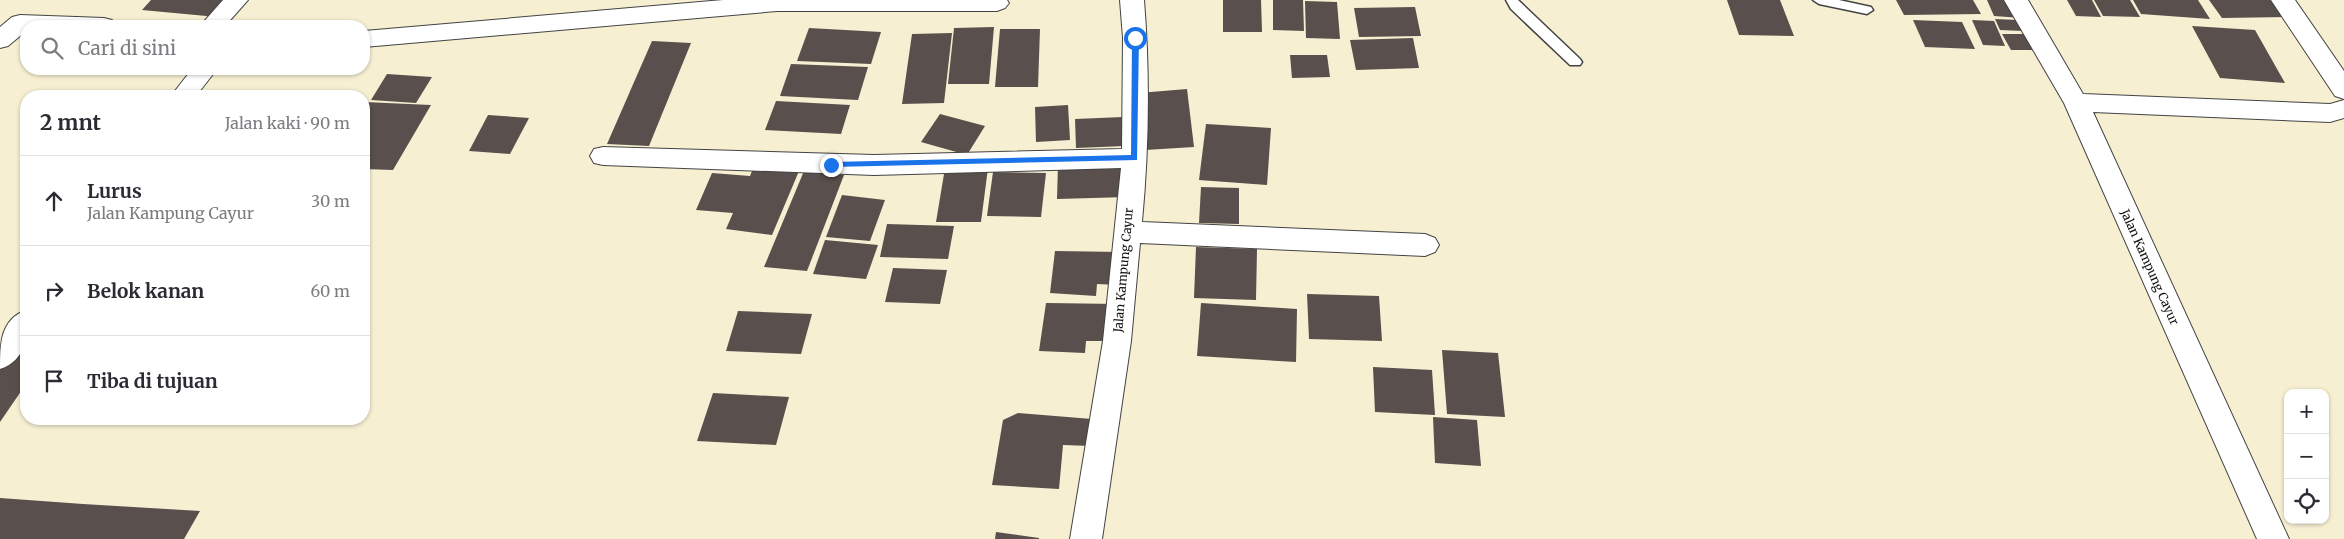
<!DOCTYPE html>
<html lang="id">
<meta charset="utf-8">
<style>
:root{--surface:#fff;--page:#f7f7f7;--text:#2b2b33;--muted:#7c7c81;--line:#e1e1e2}
body{margin:0;font-family:Merriweather,serif;background:var(--page);color:var(--text)}
.controls{position:absolute;right:15px;bottom:15px;display:grid;overflow:hidden;border-radius:10px;box-shadow:0 1px 4px #0004}
.controls button{width:45px;height:45px;display:grid;place-items:center;padding:0;border:0;border-bottom:1px solid var(--line);background:var(--surface);color:var(--text);font:25px sans-serif}
.stop{position:absolute;width:15px;height:15px;margin:-11px;border:4px solid #1a73e8;border-radius:50%;background:#fff}
.stop.end{background:#1a73e8;border-color:#fff;box-shadow:0 1px 5px #0008}
.list{margin:0;padding:0;list-style:none}
h2{display:flex;justify-content:space-between;align-items:center;height:65px;margin:0;padding:0 20px;font-size:21px}
h2 small{font-size:16px;font-weight:400;color:var(--muted)}
.list li{display:grid;grid-template-columns:32px 1fr auto;gap:15px;align-items:center;box-sizing:border-box;height:90px;padding:0 20px;border-top:1px solid var(--line)}
.list b{display:block;font-size:19px;white-space:nowrap}
.list p{margin:0;font-size:16px;white-space:nowrap;color:var(--muted)}
.list em{font-size:16px;font-style:normal;color:var(--muted)}
.icon{flex:none;width:28px;height:28px;fill:none;stroke:currentColor;stroke-width:2;stroke-linecap:round;stroke-linejoin:round}
.map{position:relative;flex:none;width:2344px;height:539px;overflow:hidden}
.search{position:absolute;background:var(--surface);box-shadow:0 1px 4px #0004;left:20px;top:20px;width:350px;height:55px;display:flex;align-items:center;gap:12px;box-sizing:border-box;padding:0 18px;border-radius:20px;color:var(--muted);font-size:19px}
.panel{position:absolute;background:var(--surface);box-shadow:0 1px 4px #0004;left:20px;top:90px;width:350px;height:335px;border-radius:20px}
.map>svg:first-child{display:block}
.farmland{fill:#f6efd2;fill-rule:evenodd}
.building{fill:#594f4c}
.lines{fill:none;stroke-linecap:round;stroke-linejoin:round}
.lane-casing{stroke:#434343;stroke-width:3}
.street-casing{stroke:#434343;stroke-width:2}
.lane{fill:#fff;fill-rule:evenodd}
.street{fill:#fff;fill-rule:evenodd}
.route{fill:#1a73e8}
.labels{text-anchor:middle;dominant-baseline:central;stroke-width:5;stroke-linejoin:round;paint-order:stroke}
.street-label{font-size:12px;fill:#101010;stroke:#fff}
</style>
<div class="map">
<svg width="2344" height="539" viewBox="0 0 2344 539">
<rect width="100%" height="100%" fill="#fffbf2"/>
<path class="farmland" d="M0 0H2344V539H0ZM26 26H364V69H26ZM26 96H364V419H26ZM2288 393H2325V520H2288Z"/>
<g class="building">
<polygon points="151,0 232,0 217,17 142,10"/>
<polygon points="1223,0 1261,0 1262,32 1223,32"/>
<polygon points="1273,0 1303,0 1304,31 1273,30"/>
<polygon points="1727,0 1780,0 1794,36 1739,35"/>
<polygon points="1896,0 1973,0 1981,14 1904,15"/>
<polygon points="1987,0 2014,0 2022,18 1994,16"/>
<polygon points="2067,0 2092,0 2101,17 2076,16"/>
<polygon points="2094,0 2130,0 2140,17 2103,16"/>
<polygon points="2133,0 2198,0 2210,19 2141,14"/>
<polygon points="2209,0 2273,0 2287,17 2222,18"/>
<polygon points="1305,1 1337,2 1340,39 1306,38"/>
<polygon points="1415,7 1421,36 1359,37 1354,8"/>
<polygon points="1995,19 2018,20 2023,31 2000,30"/>
<polygon points="1913,20 1962,22 1975,49 1925,47"/>
<polygon points="1972,20 1994,21 2005,46 1983,45"/>
<polygon points="2192,26 2255,30 2285,83 2220,78"/>
<polygon points="994,27 989,84 948,84 954,28"/>
<polygon points="809,28 881,32 871,64 797,61"/>
<polygon points="1000,29 1040,29 1038,87 995,87"/>
<polygon points="952,33 944,103 902,104 912,34"/>
<polygon points="2002,34 2033,34 2042,50 2011,50"/>
<polygon points="1413,38 1419,68 1356,70 1350,40"/>
<polygon points="652,41 691,43 649,146 607,144"/>
<polygon points="1290,55 1327,55 1330,77 1292,78"/>
<polygon points="791,64 868,67 858,100 780,96"/>
<polygon points="387,74 432,77 416,103 371,100"/>
<polygon points="1187,89 1194,147 1145,150 1139,93"/>
<polygon points="776,101 850,105 841,134 765,130"/>
<polygon points="364,102 431,105 393,170 364,169"/>
<polygon points="1068,105 1070,140 1036,142 1035,107"/>
<polygon points="940,114 985,126 967,155 921,142"/>
<polygon points="488,115 529,118 510,154 469,151"/>
<polygon points="1123,117 1125,146 1076,148 1075,119"/>
<polygon points="1206,124 1271,128 1267,185 1199,180"/>
<polygon points="1127,162 1128,197 1057,199 1058,164"/>
<polygon points="754,166 799,171 772,235 726,229 733,213 696,210 712,173 750,176"/>
<polygon points="945,168 988,168 981,222 936,222"/>
<polygon points="804,171 844,175 807,271 764,267"/>
<polygon points="993,172 1046,173 1041,217 987,216"/>
<polygon points="1201,187 1239,188 1239,224 1199,223"/>
<polygon points="842,195 885,200 870,241 826,237"/>
<polygon points="887,224 954,226 948,259 880,257"/>
<polygon points="825,240 878,245 866,279 813,274"/>
<polygon points="1196,247 1257,249 1256,300 1194,298"/>
<polygon points="1055,251 1121,252 1119,285 1097,284 1096,296 1050,293"/>
<polygon points="893,268 947,270 940,304 885,302"/>
<polygon points="1307,294 1379,296 1382,341 1309,339"/>
<polygon points="1046,303 1118,304 1115,341 1086,341 1085,353 1039,351"/>
<polygon points="1201,303 1297,309 1296,362 1197,356"/>
<polygon points="738,311 812,314 801,354 726,351"/>
<polygon points="1442,350 1498,353 1505,417 1447,414"/>
<polygon points="9,355 26,355 26,384 0,422 0,368"/>
<polygon points="1373,367 1432,370 1435,415 1375,412"/>
<polygon points="713,393 789,397 776,445 697,441"/>
<polygon points="1018,413 1092,419 1091,446 1063,445 1059,489 992,485 1003,420"/>
<polygon points="1433,417 1477,420 1481,466 1435,463"/>
<polygon points="0,498 83,504 200,511 184,539 0,539"/>
<polygon points="996,532 1039,538 1039,539 995,539"/>
</g>
<g class="lines">
<g class="lane-casing">
<g id="lane">
<polygon points="1506,0 1518,0 1580,59 1582,62 1580,65 1570,65 1511,9"/>
<polygon points="1813,0 1839,0 1871,7 1873,10 1867,14 1819,4"/>
</g>
</g>
<g class="street-casing">
<g id="street">
<polygon points="223,0 248,0 225,26 200,26"/>
<polygon points="723,0 1007,0 1009,3 1005,8 997,11 777,11 364,47 364,31"/>
<path d="M1120 0H1144C1150 74 1149 148 1142 222L1425 234 1435 238 1439 245 1435 252 1425 256 1140 243 1131 341 1102 539H1070L1103 341 1121 168 874 175 603 165 594 163 590 156 594 149 603 147 874 155 1122 149 1123 38Z"/>
<polygon points="2004,0 2028,0 2083,94 2330,104 2344,100 2344,118 2330,122 2093,112 2289,539 2257,539 2064,103"/>
<polygon points="2271,0 2295,0 2344,71 2344,99 2335,96"/>
<polygon points="20,15 104,18 112,20 116,26 26,26 26,31 8,46 0,48 0,27 12,17"/>
<polygon points="192,69 217,69 196,96 171,96"/>
<path d="M26 310C28 335 27 360 0 369 0 344 0 320 26 310Z"/>
</g>
</g>
<use href="#lane" class="lane"/>
<use href="#street" class="street"/>
</g>
<polygon class="route" points="1135,36 1139,38 1137,160 831,167 827,165 831,162 1131,155 1132,38"/>
<g class="labels">
<g class="street-label">
<text transform="translate(2150 267) rotate(66)">Jalan Kampung Cayur</text>
<text transform="translate(1123 270) rotate(-85)">Jalan Kampung Cayur</text>
</g>
</g>
</svg>
<div class="controls">
<button>+</button>
<button>−</button>
<button><svg class="icon" aria-label="locate" viewBox="0 0 24 24"><circle cx="12" cy="12" r="6"/><path d="M12 2v4M12 18v4M2 12h4M18 12h4"/></svg></button>
</div>
<div class="stop" style="left:1135px;top:38px"></div>
<div class="stop end" style="left:831px;top:165px"></div>
<div class="search"><svg class="icon" aria-label="search" viewBox="0 0 24 24"><circle cx="10" cy="10" r="6"/><path d="M15 15l6 6"/></svg>Cari di sini</div>
<section class="panel">
<h2>2 mnt<small>Jalan kaki · 90 m</small></h2>
<ul class="list">
<li><svg class="icon" aria-label="ahead" viewBox="0 0 24 24"><path d="M12 20V5M6 11l6-6 6 6"/></svg><div><b>Lurus</b><p>Jalan Kampung Cayur</p></div><em>30 m</em></li>
<li><svg class="icon" aria-label="right" viewBox="0 0 24 24"><path d="M7 20v-9h11M14 6l5 5-5 5"/></svg><div><b>Belok kanan</b></div><em>60 m</em></li>
<li><svg class="icon" aria-label="arrive" viewBox="0 0 24 24"><path d="M6 21V4h12l-3 4 3 4H6"/></svg><div><b>Tiba di tujuan</b></div></li>
</ul>
</section>
</div>
